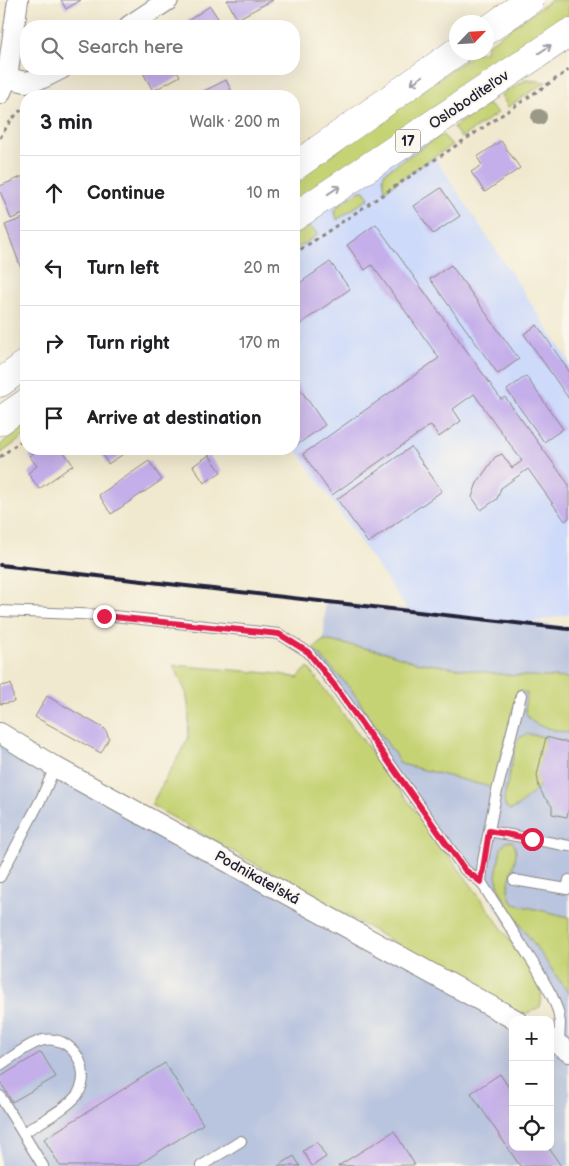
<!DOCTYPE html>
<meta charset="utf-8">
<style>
:root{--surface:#fff;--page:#f6f6f6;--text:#202124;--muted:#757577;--line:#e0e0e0}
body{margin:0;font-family:"Balsamiq Sans",sans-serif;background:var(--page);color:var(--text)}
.controls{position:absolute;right:15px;bottom:15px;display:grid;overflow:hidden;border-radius:10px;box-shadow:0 5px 20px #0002}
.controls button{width:45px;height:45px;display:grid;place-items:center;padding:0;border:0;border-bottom:1px solid var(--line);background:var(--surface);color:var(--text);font:25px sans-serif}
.compass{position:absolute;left:449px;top:15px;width:45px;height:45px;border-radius:50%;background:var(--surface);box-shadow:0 5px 20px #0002;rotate:65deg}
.stop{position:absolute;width:15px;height:15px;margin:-11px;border:4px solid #e11d48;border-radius:50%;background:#fff}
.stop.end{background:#e11d48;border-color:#fff;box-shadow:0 1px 5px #0008}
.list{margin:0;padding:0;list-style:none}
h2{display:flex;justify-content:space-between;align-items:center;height:65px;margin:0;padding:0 20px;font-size:21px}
h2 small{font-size:16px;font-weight:400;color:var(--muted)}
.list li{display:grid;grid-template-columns:32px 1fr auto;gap:15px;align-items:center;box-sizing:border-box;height:75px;padding:0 20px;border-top:1px solid var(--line)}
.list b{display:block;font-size:19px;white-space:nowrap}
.list em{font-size:16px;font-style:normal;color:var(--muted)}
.icon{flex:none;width:28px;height:28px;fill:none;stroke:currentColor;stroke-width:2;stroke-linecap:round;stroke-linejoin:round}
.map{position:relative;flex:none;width:569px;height:1166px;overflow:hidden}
.search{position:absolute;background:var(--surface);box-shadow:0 5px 20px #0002;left:20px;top:20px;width:280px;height:55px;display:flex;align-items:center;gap:12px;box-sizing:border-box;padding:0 18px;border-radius:20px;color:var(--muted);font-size:19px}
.panel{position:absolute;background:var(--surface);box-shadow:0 5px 20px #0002;left:20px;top:90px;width:280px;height:365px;border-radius:20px}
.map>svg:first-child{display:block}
.built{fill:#cedafa}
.industrial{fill:#b9c4de}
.green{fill:#c6d374;stroke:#747a58}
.building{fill:#c5afea}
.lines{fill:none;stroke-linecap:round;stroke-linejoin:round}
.service-casing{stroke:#8a8685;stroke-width:12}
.minor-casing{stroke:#8a8685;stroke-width:22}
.primary-casing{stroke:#8a8685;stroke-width:29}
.path{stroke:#8a8685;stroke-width:3;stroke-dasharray:4 4;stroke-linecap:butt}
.service{stroke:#fff;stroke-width:10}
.minor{stroke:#fff;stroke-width:20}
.primary{stroke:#fff;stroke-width:28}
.rail{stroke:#22223b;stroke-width:4}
.tree{fill:#9a9987}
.oneway{stroke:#9c9ca7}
.route{stroke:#e11d48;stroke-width:6}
.labels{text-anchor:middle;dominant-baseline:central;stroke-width:4;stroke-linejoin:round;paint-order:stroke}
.shield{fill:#fbf7ec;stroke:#636270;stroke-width:1}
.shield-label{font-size:14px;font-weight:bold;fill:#22223b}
.street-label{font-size:15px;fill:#22223b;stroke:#fbf7ec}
</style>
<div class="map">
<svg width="569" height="1166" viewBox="0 0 569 1166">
<rect width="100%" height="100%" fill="#fbf7ec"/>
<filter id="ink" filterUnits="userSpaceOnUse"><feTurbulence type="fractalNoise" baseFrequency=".02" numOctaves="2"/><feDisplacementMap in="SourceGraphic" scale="10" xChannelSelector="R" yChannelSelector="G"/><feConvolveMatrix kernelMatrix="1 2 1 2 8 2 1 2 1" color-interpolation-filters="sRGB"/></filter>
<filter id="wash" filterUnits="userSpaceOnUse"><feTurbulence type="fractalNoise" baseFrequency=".0096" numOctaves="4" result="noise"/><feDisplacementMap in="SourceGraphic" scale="20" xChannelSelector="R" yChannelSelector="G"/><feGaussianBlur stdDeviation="1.12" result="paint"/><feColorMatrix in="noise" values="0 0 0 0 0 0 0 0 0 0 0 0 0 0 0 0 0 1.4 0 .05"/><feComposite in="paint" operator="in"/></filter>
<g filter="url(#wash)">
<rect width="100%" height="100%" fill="#f1e9cf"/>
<polygon class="built" points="419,133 569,361 569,614 525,624 408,611 294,446 294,217"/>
<polygon class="industrial" points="325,601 569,627 569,1166 0,1166 0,733 513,1020 513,1147 550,1147 550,1039 558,1043 558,1011 481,882 465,870 308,652 324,640"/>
<g class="green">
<polygon points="551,0 569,0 569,21 294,205 294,181 475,53 486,52 487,45"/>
<polygon points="526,80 546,82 508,107 501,95"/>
<polygon points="486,105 489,105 498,113 461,138 453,127"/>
<polygon points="442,134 452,145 385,190 383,177 385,172"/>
<polygon points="360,191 364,191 369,198 337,220 335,212 338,205"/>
<polygon points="304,227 310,227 318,234 294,251 294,233"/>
<polygon points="24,420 26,423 26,435 0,454 0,446"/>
<path d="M324 640 385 652 415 662 506 675 569 678V733C544 727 518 727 527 693L518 691 494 788 401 764 351 689 313 648Z"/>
<path d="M173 665 280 674 298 678 308 667 477 893 533 973C540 985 544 993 540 1007L523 1015 151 805 188 739 189 711 186 692Z"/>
<polygon points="527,734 546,737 539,787 517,807 510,810 505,806 504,799 516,744 519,738"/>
<path d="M507 841H512C522 853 509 875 508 889 508 894 511 900 514 904L569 917V994L510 910 500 891 496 876 501 848Z"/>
</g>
<g id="blocks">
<g class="building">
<polygon points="61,0 81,0 66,9"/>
<polygon points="227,0 273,0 237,19"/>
<polygon points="210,6 223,26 185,26 183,24"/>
<polygon points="141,69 176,69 180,76 153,91"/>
<polygon points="226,80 234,96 199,96 198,94"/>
<polygon points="501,141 520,168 485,192 471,172 482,165 477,157"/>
<polygon points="26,175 26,213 11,219 0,191 0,186"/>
<polygon points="441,188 460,216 433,234 414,206"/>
<polygon points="26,217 26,266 21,268 5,225"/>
<polygon points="376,224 501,399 505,397 569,485 569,518 565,521 528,469 501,488 497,499 481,510 472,497 477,483 495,457 502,454 512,468 522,461 474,394 453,409 461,421 439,437 431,425 332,495 303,454 439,358 372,265 365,270 347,245"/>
<polygon points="330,262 350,289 294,328 294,287"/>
<polygon points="451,265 519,359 498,374 430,279"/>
<polygon points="537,325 569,371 569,399 524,334"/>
<polygon points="526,376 563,429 544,442 507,390"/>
<polygon points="294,380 325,425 297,445 294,440"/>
<polygon points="411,447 442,491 368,543 337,499"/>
<polygon points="40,449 62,449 73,465 39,489 28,473 37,466 29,456"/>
<polygon points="99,449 131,449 108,464"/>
<polygon points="209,455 221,472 204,483 193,466"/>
<polygon points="149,461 162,480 111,514 99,495"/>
<polygon points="11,684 14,702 0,704 0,686"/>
<polygon points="47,696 105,729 109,738 101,753 35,717"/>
<polygon points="546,737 569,743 569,808 567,817 552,814 552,806 544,797 539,787 537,775"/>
<polygon points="41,1052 56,1077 12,1102 0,1081 0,1077"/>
<polygon points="165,1063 203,1124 136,1166 60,1166 44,1139"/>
<polygon points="500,1074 513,1094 513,1147 548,1147 561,1166 520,1166 471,1093"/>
<polygon points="394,1131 415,1165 338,1166"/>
<polygon points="317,1142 326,1157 312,1166 303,1151"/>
<polygon points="294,1156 300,1166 278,1166"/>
</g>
</g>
</g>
<g filter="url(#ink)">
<use href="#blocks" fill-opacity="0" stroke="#8a8685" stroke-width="1"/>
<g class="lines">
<g class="service-casing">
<g id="service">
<polyline points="0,611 104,615 279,634 308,652 335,686 465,870 481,882"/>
<polyline points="521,695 496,795 483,861 481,882 537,969 552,996 558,1011 560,1023 559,1043"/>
<polyline points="489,831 569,846"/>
<polyline points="0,877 42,797 55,767"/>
<polyline points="514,880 567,889 569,880"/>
<path d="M0 1065C13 1057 29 1043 44 1040 71 1035 92 1068 79 1092 72 1106 37 1124 23 1133"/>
<polyline points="0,1096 43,1166"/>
<polyline points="201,1166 241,1141"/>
</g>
</g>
<g class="minor-casing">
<g id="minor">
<polyline points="129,26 168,0"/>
<polyline points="7,78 26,82 43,78 61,69"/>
<polyline points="0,94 7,78 18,0"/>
<polyline points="0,733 55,767 516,1020"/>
<polyline points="550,1039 569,1052"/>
</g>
</g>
<g class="primary-casing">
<g id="primary">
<polyline points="486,31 530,0"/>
<polyline points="294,167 456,52"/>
<polyline points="294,217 569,33"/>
<polyline points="0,383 26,364"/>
<polyline points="0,421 26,403"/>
</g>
</g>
<g class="path">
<path d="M0 138C6 127 15 113 26 107"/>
<polyline points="294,254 569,70"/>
<polyline points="0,457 26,437"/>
</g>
<use href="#service" class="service"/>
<use href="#minor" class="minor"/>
<use href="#primary" class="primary"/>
<polyline class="rail" points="0,565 569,629"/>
</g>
<circle class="tree" cx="539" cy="117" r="8"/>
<defs><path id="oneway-shaft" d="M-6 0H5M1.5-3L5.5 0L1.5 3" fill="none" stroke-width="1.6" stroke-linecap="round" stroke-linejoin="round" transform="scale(1.25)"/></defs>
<g class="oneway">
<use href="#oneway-shaft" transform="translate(545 49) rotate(-34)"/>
<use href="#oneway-shaft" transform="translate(417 80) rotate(145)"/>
<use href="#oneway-shaft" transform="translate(334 190) rotate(-34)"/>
</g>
</g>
<g class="lines" filter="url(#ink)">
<polyline class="route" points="104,616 279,634 308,652 335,686 465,870 481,882 489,831 532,839"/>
</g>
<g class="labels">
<rect class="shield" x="395.5" y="129.5" width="25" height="23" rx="4"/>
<g class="shield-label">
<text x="408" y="141">17</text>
</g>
<g class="street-label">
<text transform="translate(469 100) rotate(-34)">Osloboditeľov</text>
<text transform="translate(257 878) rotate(29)">Podnikateľská</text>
</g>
</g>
</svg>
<div class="controls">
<button>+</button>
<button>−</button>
<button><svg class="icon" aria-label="locate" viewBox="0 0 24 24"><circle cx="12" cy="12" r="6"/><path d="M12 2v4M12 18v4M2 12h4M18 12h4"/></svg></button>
</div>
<svg class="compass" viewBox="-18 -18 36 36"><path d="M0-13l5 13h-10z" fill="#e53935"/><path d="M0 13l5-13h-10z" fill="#757577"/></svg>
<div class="stop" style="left:532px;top:839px"></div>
<div class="stop end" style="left:104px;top:616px"></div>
<div class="search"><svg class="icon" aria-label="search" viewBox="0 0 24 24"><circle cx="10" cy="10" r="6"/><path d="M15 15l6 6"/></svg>Search here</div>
<section class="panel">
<h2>3 min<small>Walk · 200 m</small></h2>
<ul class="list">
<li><svg class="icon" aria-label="ahead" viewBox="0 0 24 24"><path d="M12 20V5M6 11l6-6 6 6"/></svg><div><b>Continue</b></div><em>10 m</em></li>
<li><svg class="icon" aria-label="left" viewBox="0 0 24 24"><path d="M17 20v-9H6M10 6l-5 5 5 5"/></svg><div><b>Turn left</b></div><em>20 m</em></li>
<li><svg class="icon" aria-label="right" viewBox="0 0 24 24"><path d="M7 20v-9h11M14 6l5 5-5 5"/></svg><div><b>Turn right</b></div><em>170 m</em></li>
<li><svg class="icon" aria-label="arrive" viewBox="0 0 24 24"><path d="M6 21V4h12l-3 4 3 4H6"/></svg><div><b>Arrive at destination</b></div></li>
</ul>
</section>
</div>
